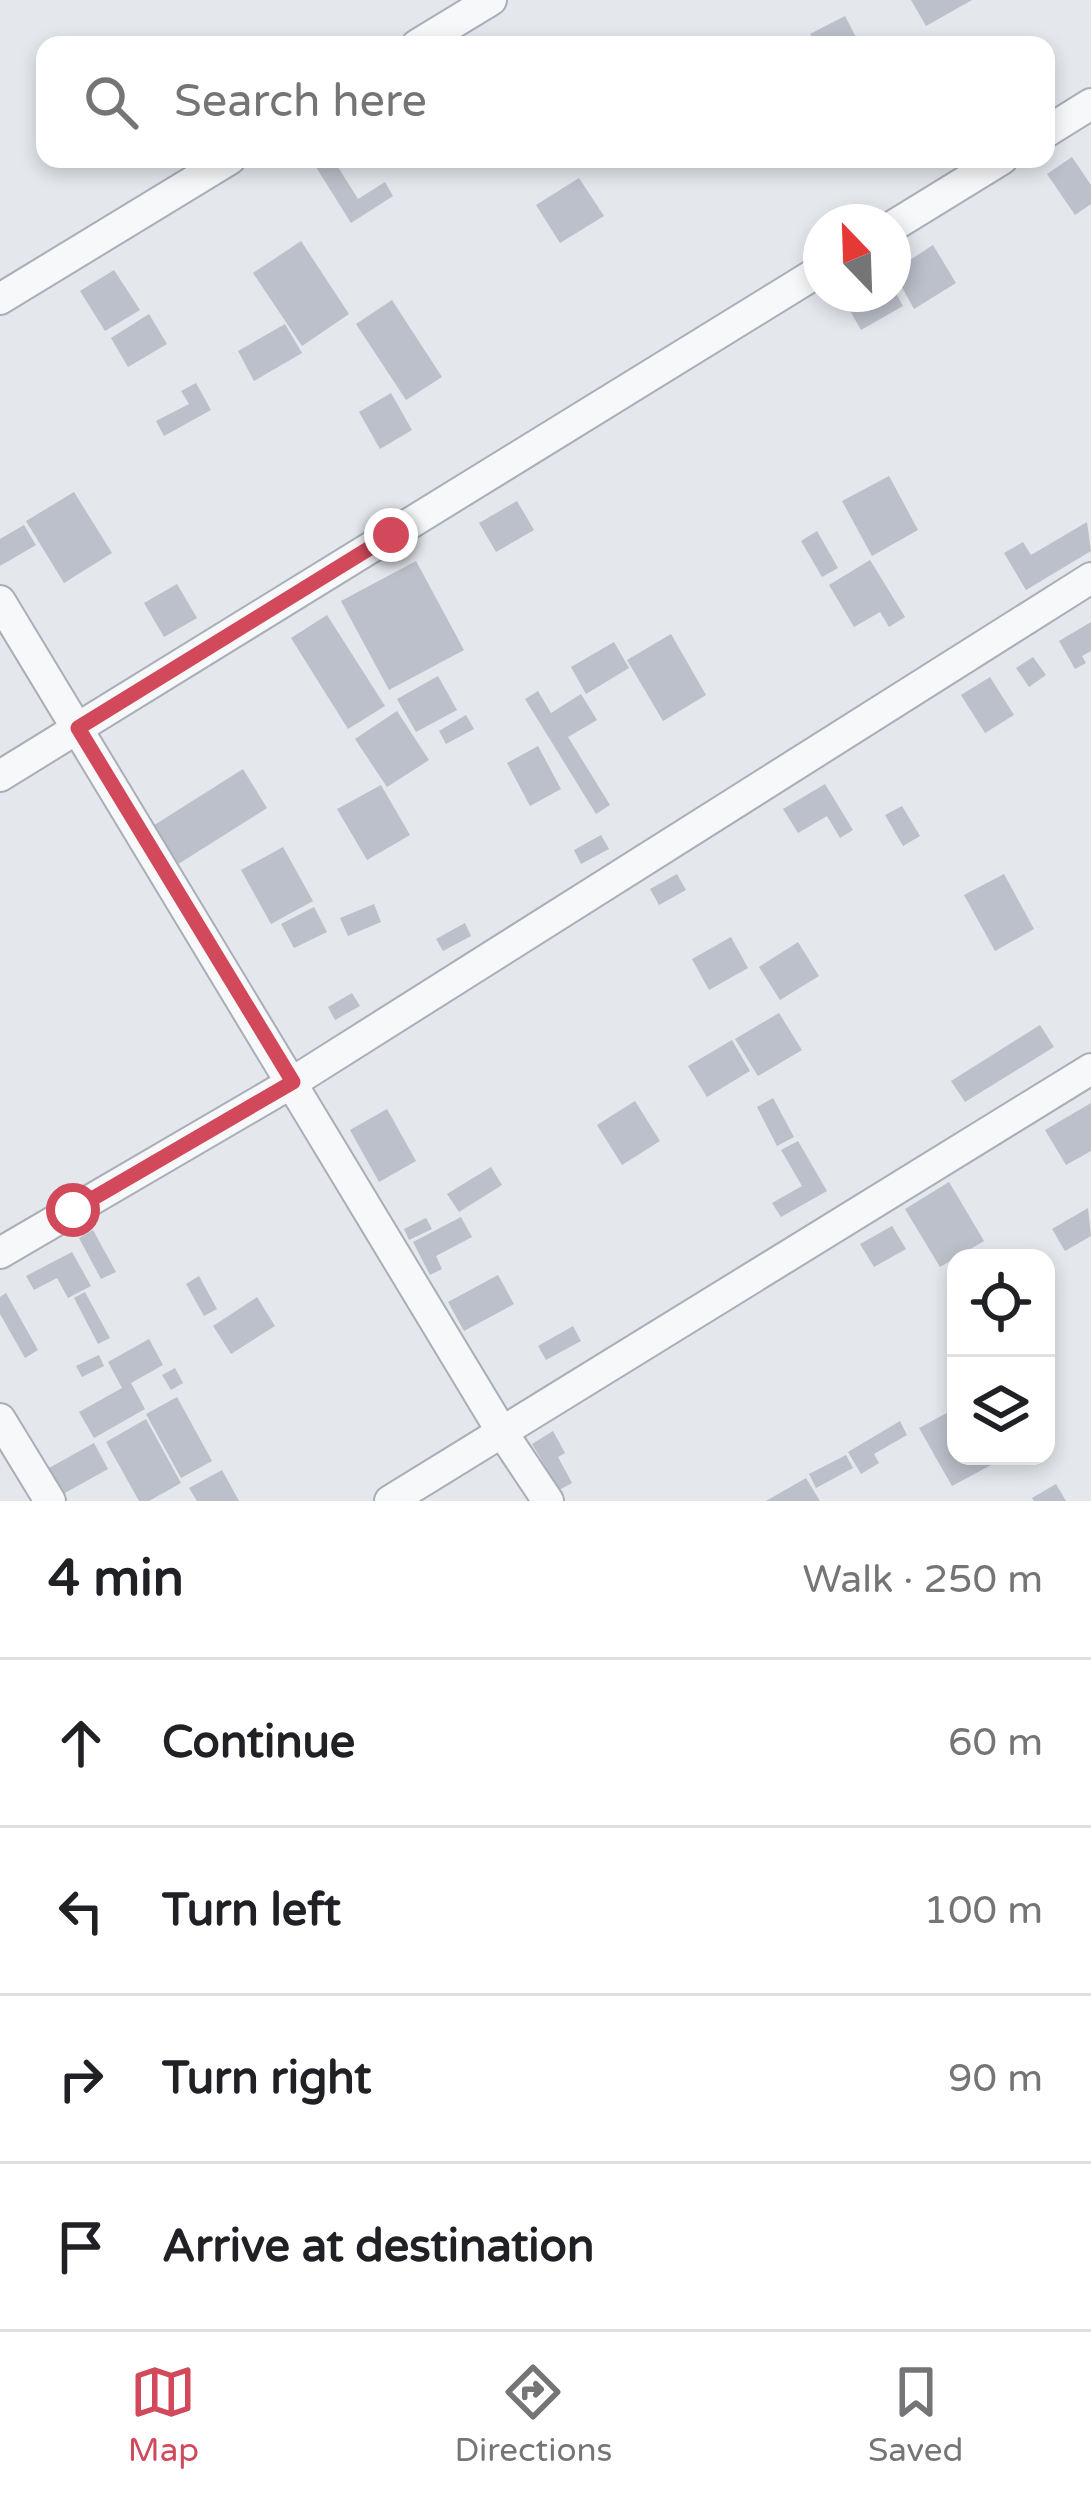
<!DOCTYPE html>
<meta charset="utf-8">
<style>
:root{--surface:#fff;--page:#f2f2f2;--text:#202124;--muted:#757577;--line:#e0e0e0;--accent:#d1495b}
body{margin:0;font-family:"Varela Round",sans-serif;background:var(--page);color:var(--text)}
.controls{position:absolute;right:36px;bottom:36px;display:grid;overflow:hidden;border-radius:24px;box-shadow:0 6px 18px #0003}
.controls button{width:108px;height:108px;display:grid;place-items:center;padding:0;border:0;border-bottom:3px solid var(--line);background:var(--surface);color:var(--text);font:60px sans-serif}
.compass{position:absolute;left:803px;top:204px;width:108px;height:108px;border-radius:50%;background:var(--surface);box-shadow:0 6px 18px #0003;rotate:337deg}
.stop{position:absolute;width:36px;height:36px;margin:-27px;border:9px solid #d1495b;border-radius:50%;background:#fff}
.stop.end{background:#d1495b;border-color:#fff;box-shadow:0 3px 12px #0008}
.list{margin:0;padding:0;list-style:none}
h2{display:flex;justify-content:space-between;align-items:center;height:156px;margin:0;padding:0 48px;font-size:51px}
h2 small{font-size:39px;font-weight:400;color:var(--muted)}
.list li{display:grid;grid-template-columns:78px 1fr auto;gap:36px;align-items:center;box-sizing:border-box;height:168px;padding:0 48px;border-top:3px solid var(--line)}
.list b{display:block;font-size:45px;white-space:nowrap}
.list em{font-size:39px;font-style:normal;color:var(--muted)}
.icon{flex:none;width:66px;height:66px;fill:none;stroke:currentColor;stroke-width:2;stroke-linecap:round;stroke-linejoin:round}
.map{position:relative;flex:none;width:1091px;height:1501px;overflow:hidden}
.search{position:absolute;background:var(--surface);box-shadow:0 6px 18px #0003;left:36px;right:36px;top:36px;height:132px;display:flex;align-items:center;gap:30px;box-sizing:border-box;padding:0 42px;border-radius:24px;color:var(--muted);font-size:45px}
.sheet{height:828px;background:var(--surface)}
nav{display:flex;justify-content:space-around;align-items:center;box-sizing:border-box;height:168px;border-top:3px solid var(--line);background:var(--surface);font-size:33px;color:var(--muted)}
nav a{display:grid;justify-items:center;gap:6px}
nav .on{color:var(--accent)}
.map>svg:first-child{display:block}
.building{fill:#bbc0ca}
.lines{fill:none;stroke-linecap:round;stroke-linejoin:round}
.street-casing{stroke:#a9aeb7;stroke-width:34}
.street{stroke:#f7f8fa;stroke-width:30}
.route{stroke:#d1495b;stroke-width:15}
</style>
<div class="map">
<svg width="1091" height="1501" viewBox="0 0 1091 1501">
<rect width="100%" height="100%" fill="#e4e7ec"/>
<g class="building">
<polygon points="911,0 972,0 926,26"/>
<polygon points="845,16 860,45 816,45 810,34"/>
<polygon points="1072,157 1091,185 1091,204 1075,215 1047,174"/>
<polygon points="311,159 333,159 358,199 385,182 393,196 351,223"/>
<polygon points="579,178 604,216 560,243 536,205"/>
<polygon points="301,241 349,314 302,346 253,273"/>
<polygon points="933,245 956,283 914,309 893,271"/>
<polygon points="114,270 140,310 105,331 80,291"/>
<polygon points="893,288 903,306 861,330 844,300 853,294 893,294"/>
<polygon points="392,300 442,377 406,400 356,324"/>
<polygon points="149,314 167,344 128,367 111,338"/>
<polygon points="285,324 302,353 254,381 238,351"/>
<polygon points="196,383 211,410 164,436 156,421 189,404 181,391"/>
<polygon points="391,393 412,430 380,449 359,412"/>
<polygon points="889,476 918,530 872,556 842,501"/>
<polygon points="74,492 112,553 64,583 26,521"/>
<polygon points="517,501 534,530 496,552 479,523"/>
<polygon points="1087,522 1091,551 1026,590 1004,553 1023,542 1031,555"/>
<polygon points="24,525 36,545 0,566 0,539"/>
<polygon points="817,531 838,568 822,577 801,541"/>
<polygon points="870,560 905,617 889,627 880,612 854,627 829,585"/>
<polygon points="416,561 464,650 389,690 341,601"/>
<polygon points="177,584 197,618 164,637 144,603"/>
<polygon points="327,615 385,706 348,729 291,638"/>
<polygon points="1091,622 1091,651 1082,656 1086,663 1075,669 1059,641"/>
<polygon points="671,634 706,695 663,721 627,660"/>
<polygon points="614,642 629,668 586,694 571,667"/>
<polygon points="1033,657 1046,675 1029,687 1016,668"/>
<polygon points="438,676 457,710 416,732 397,699"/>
<polygon points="990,677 1014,715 985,733 961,695"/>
<polygon points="538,691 551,713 581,694 597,720 568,737 610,805 596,814 525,699"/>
<polygon points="397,711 429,760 387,787 355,739"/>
<polygon points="466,715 474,729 446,744 439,731"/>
<polygon points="538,746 561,789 530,806 507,763"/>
<polygon points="243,769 267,808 172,868 148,829"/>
<polygon points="825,784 853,830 840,838 827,816 798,833 783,809"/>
<polygon points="381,785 410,835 367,860 337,809"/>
<polygon points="902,806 920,836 903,846 885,815"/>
<polygon points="601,835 609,849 581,864 574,850"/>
<polygon points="283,847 313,901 271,924 241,870"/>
<polygon points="677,874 686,890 659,905 650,889"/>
<polygon points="1004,874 1034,929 995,951 964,895"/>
<polygon points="374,904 381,922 348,936 340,918"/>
<polygon points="314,907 327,932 294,948 281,924"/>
<polygon points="465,923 471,936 443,951 436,939"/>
<polygon points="731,937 748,968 709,990 692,959"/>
<polygon points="798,942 819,976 780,1000 759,967"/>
<polygon points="352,993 360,1006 335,1020 328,1007"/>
<polygon points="779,1013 802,1050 758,1076 735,1039"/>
<polygon points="1040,1025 1054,1047 965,1102 951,1081"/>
<polygon points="732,1040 750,1071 707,1097 688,1066"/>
<polygon points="773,1098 794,1137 777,1146 757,1107"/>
<polygon points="635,1101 660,1141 622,1165 597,1125"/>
<polygon points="1091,1103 1091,1151 1066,1165 1045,1130"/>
<polygon points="387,1109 416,1161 379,1182 350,1130"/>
<polygon points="798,1141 827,1191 781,1217 772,1203 802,1186 781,1150"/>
<polygon points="491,1167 502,1185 459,1212 447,1194"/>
<polygon points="949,1182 984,1241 940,1267 905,1209"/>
<polygon points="1088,1208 1091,1236 1065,1251 1052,1229"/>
<polygon points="461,1217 472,1237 436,1256 442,1269 430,1275 413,1242"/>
<polygon points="426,1218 432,1229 409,1240 404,1229"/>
<polygon points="892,1226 906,1249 874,1267 860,1244"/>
<polygon points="93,1230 116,1272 101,1279 79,1238"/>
<polygon points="72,1252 91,1286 68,1298 57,1278 34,1290 26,1276"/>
<polygon points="498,1275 514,1304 464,1331 448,1302"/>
<polygon points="199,1276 217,1309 204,1316 186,1284"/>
<polygon points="85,1292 110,1338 98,1344 74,1298"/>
<polygon points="6,1293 38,1350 25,1358 0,1314 0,1297"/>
<polygon points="257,1297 275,1326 231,1354 213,1326"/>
<polygon points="573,1326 581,1341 546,1360 538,1346"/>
<polygon points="149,1339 163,1365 131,1383 145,1409 94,1438 79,1412 122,1388 108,1362"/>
<polygon points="99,1355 104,1366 82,1377 76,1366"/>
<polygon points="175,1368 183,1383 171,1390 162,1375"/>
<polygon points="177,1397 212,1461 181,1478 146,1414"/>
<polygon points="956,1408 956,1456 986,1456 991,1465 952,1486 919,1428"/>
<polygon points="146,1419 181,1483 149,1501 139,1501 106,1442"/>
<polygon points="900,1421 907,1435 874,1454 879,1463 861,1474 848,1452"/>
<polygon points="553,1431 565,1453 558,1457 572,1483 559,1490 532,1444"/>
<polygon points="94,1443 108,1469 63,1494 49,1468"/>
<polygon points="846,1455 853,1468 816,1488 809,1474"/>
<polygon points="222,1470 239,1501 197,1501 189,1488"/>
<polygon points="806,1478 820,1501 766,1501"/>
<polygon points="1056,1484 1066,1501 1034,1501 1032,1498"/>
</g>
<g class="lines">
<g class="street-casing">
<g id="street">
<polyline points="417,45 491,0"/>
<polyline points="1046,132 1091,104"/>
<polyline points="893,226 1002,159"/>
<polyline points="0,299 230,159"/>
<polyline points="0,601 502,1432 548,1501"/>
<polyline points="0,776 821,270"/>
<polyline points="0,1253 293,1082 1091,578"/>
<polyline points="0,1419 50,1501"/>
<polyline points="390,1501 1091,1069"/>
</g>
</g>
<use href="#street" class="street"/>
</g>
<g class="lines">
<polyline class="route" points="73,1210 293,1082 78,728 391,535"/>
</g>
</svg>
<div class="controls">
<button><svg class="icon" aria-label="locate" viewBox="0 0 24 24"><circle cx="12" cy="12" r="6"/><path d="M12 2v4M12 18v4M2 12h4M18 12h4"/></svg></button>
<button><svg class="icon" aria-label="layers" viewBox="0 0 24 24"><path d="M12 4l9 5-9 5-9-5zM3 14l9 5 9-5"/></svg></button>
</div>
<svg class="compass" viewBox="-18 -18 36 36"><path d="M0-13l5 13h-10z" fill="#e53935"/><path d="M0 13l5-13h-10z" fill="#757577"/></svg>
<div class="stop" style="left:73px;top:1210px"></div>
<div class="stop end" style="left:391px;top:535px"></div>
<div class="search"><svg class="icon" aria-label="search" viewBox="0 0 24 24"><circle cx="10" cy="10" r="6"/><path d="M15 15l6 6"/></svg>Search here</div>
</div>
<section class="sheet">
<h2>4 min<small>Walk · 250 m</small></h2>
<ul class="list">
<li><svg class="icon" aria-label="ahead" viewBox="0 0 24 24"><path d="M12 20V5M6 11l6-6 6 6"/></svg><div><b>Continue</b></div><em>60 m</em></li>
<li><svg class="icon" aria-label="left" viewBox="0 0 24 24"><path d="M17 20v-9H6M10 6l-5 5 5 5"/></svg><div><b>Turn left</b></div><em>100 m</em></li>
<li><svg class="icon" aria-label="right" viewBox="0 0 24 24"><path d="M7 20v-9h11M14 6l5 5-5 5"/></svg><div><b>Turn right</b></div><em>90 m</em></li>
<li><svg class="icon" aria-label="arrive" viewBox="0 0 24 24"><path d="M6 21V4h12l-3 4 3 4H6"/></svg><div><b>Arrive at destination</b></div></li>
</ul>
</section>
<nav>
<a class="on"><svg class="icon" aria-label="map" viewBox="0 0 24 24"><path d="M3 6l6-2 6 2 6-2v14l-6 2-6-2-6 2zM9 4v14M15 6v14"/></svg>Map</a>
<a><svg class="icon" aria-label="directions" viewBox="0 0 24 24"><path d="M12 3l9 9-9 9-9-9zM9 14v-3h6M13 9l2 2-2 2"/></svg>Directions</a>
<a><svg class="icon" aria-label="saved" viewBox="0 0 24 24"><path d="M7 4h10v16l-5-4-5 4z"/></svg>Saved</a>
</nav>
